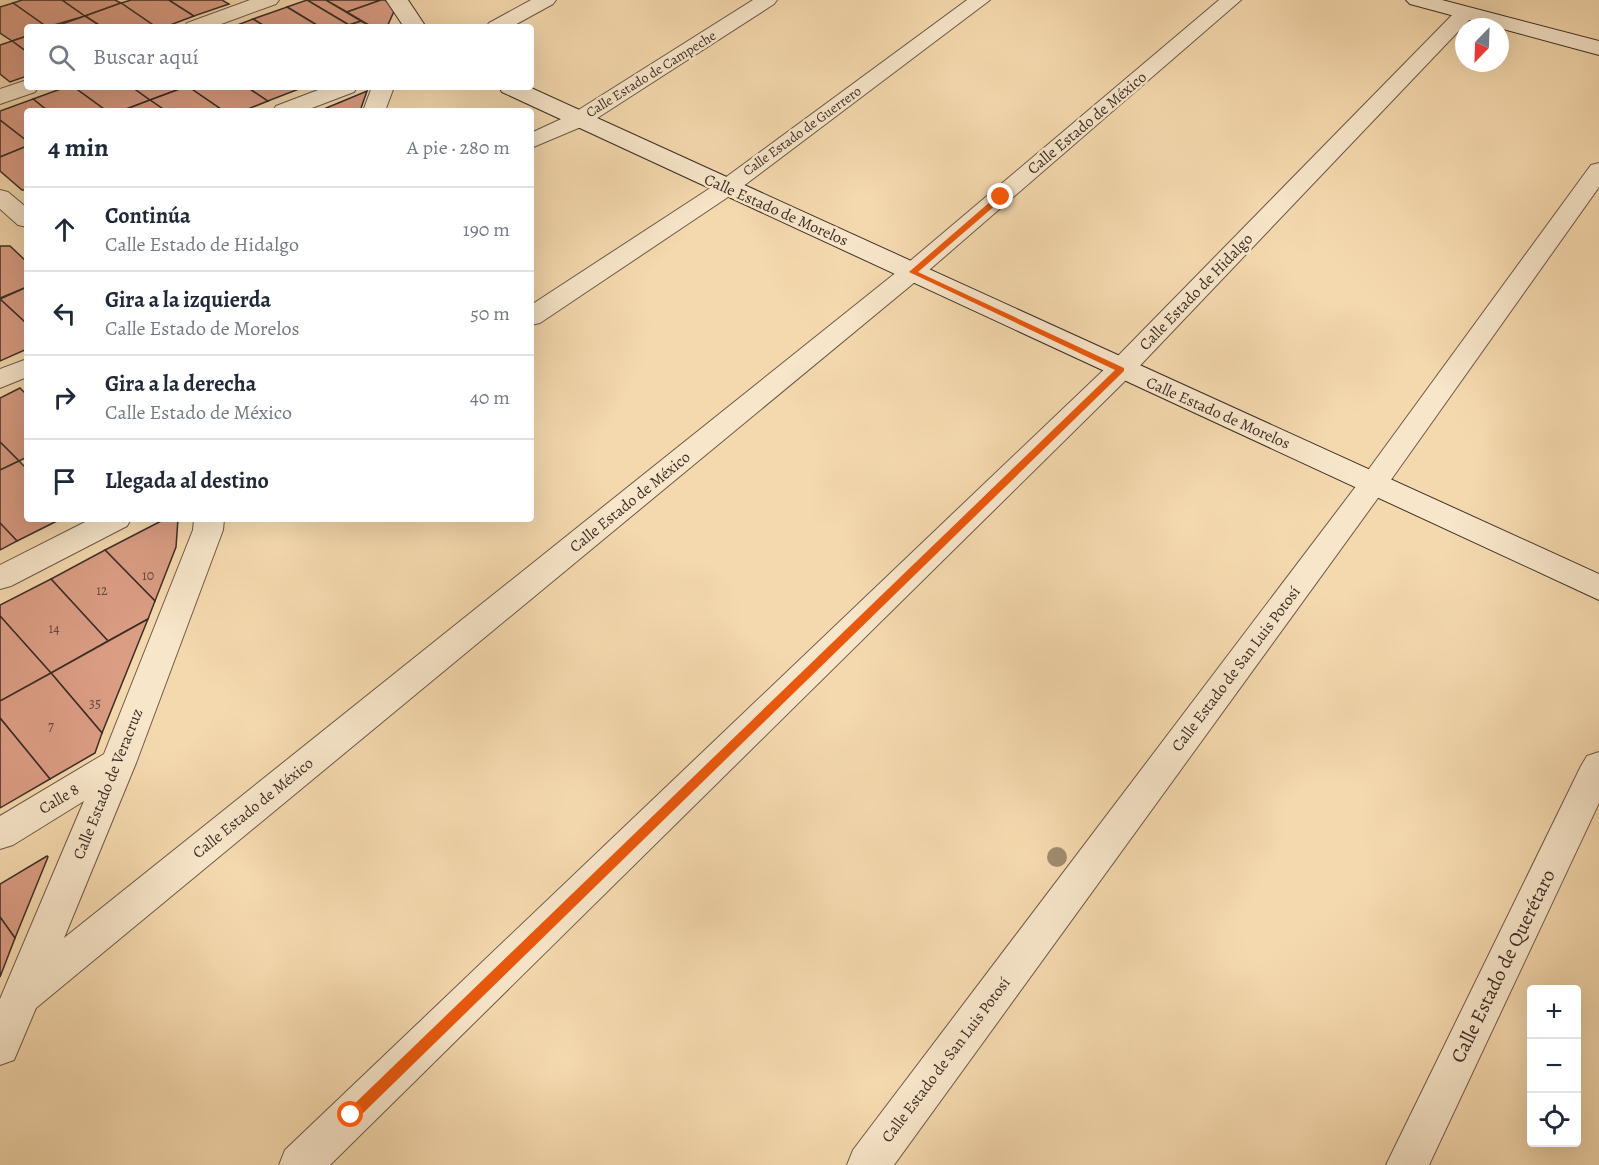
<!DOCTYPE html>
<html lang="es">
<meta charset="utf-8">
<style>
:root{--surface:#fff;--page:#f6f6f7;--text:#1f2937;--muted:#747a83;--line:#e0e1e3}
body{margin:0;font-family:Alegreya,serif;background:var(--page);color:var(--text)}
.controls{position:absolute;right:18px;bottom:18px;display:grid;overflow:hidden;border-radius:6px;box-shadow:0 6px 24px #0002}
.controls button{width:54px;height:54px;display:grid;place-items:center;padding:0;border:0;border-bottom:2px solid var(--line);background:var(--surface);color:var(--text);font:30px sans-serif}
.compass{position:absolute;left:1455px;top:18px;width:54px;height:54px;border-radius:50%;background:var(--surface);box-shadow:0 6px 24px #0002;rotate:203deg}
.stop{position:absolute;width:18px;height:18px;margin:-14px;border:4px solid #ea580c;border-radius:50%;background:#fff}
.stop.end{background:#ea580c;border-color:#fff;box-shadow:0 2px 6px #0008}
.list{margin:0;padding:0;list-style:none}
h2{display:flex;justify-content:space-between;align-items:center;height:78px;margin:0;padding:0 24px;font-size:26px}
h2 small{font-size:20px;font-weight:400;color:var(--muted)}
.list li{display:grid;grid-template-columns:39px 1fr auto;gap:18px;align-items:center;box-sizing:border-box;height:84px;padding:0 24px;border-top:2px solid var(--line)}
.list b{display:block;font-size:22px;white-space:nowrap}
.list p{margin:0;font-size:20px;white-space:nowrap;color:var(--muted)}
.list em{font-size:20px;font-style:normal;color:var(--muted)}
.icon{flex:none;width:33px;height:33px;fill:none;stroke:currentColor;stroke-width:2;stroke-linecap:round;stroke-linejoin:round}
.map{position:relative;flex:none;width:1599px;height:1165px;overflow:hidden}
.search{position:absolute;background:var(--surface);box-shadow:0 6px 24px #0002;left:24px;top:24px;width:510px;height:66px;display:flex;align-items:center;gap:15px;box-sizing:border-box;padding:0 21px;border-radius:6px;color:var(--muted);font-size:22px}
.panel{position:absolute;background:var(--surface);box-shadow:0 6px 24px #0002;left:24px;top:108px;width:510px;height:414px;border-radius:6px}
.map>svg:first-child{display:block}
.building{fill:#db9d84;stroke:#3d2e26;stroke-width:1.5}
.lines{fill:none;stroke-linecap:round;stroke-linejoin:round}
.street-casing{stroke:#6b5948;stroke-width:2}
.secondary-casing{stroke:#3d2e26;stroke-width:2}
.street{fill:#f8e6ca;fill-rule:evenodd}
.secondary{fill:#f8e6ca;fill-rule:evenodd}
.tree{fill:#9f8b6e}
.route{fill:#ea580c}
.labels{text-anchor:middle;dominant-baseline:central;stroke-width:5;stroke-linejoin:round;paint-order:stroke}
.far-street-label{font-size:14px;fill:#3d2e26;stroke:#f8e6ca}
.number-label{font-size:14px;fill:#644a3e}
.street-label{font-size:16px;fill:#3d2e26;stroke:#f8e6ca}
.near-street-label{font-size:20px;fill:#3d2e26;stroke:#f8e6ca}
</style>
<div class="map">
<svg width="1599" height="1165" viewBox="0 0 1599 1165">
<rect width="100%" height="100%" fill="#f5d9ae"/>
<filter id="stains"><feTurbulence type="fractalNoise" baseFrequency=".00333" numOctaves="4"/><feColorMatrix values="0 0 0 0 .2 0 0 0 0 .09 0 0 0 0 .02 0 0 0 .5 -.17"/></filter>
<radialGradient id="worn" r=".72"><stop offset=".6" stop-color="#630" stop-opacity="0"/><stop offset="1" stop-color="#630" stop-opacity=".3"/></radialGradient>
<g class="building">
<polygon points="22,0 62,0 85,16 47,27 13,3"/>
<polygon points="62,0 115,0 121,3 85,16"/>
<polygon points="131,0 169,0 194,16 165,27 156,27 121,3"/>
<polygon points="169,0 222,0 229,4 194,16"/>
<polygon points="307,0 326,0 361,21 349,25"/>
<polygon points="307,0 349,25 320,27 287,7"/>
<polygon points="326,0 381,0 347,12"/>
<polygon points="381,0 385,0 395,9 387,27 372,27 347,12"/>
<polygon points="13,3 47,27 27,27 27,36 12,41 0,33 0,7"/>
<polygon points="121,3 156,27 102,27 85,16"/>
<polygon points="287,7 320,27 266,27 253,19"/>
<polygon points="85,16 102,27 53,27"/>
<polygon points="253,19 266,27 232,27"/>
<polygon points="361,21 372,27 344,27 349,25"/>
<polygon points="27,36 27,52 12,41"/>
<polygon points="12,41 27,52 27,76 10,82 0,74 0,45"/>
<polygon points="66,87 74,87 107,111 48,111 33,99"/>
<polygon points="74,87 132,87 150,100 121,111 107,111"/>
<polygon points="132,87 185,87 150,100"/>
<polygon points="185,87 189,87 224,111 166,111 150,100"/>
<polygon points="189,87 247,87 268,101 243,111 224,111"/>
<polygon points="247,87 304,87 268,101"/>
<polygon points="367,91 360,111 319,111"/>
<polygon points="33,99 48,111 27,111 27,141 0,120 0,111"/>
<polygon points="150,100 166,111 121,111"/>
<polygon points="0,120 27,141 27,146 0,157"/>
<polygon points="27,146 27,190 22,190 0,171 0,157"/>
<polygon points="0,246 10,246 27,262 27,287 0,298"/>
<polygon points="27,287 27,324 0,299"/>
<polygon points="0,299 27,324 27,349 0,361"/>
<polygon points="20,388 27,395 27,457 19,461 0,442 0,398"/>
<polygon points="0,442 19,461 0,470"/>
<polygon points="19,461 27,469 27,519 61,519 17,541 0,523 0,470"/>
<polygon points="165,519 178,519 176,547 155,601 105,550"/>
<polygon points="0,523 17,541 0,550"/>
<polygon points="105,550 155,601 148,619 108,641 51,579"/>
<polygon points="51,579 108,641 51,673 0,616 0,605"/>
<polygon points="0,616 51,673 0,701"/>
<polygon points="148,619 102,733 51,673"/>
<polygon points="51,673 102,733 95,753 50,779 0,718 0,701"/>
<polygon points="0,718 50,779 0,808"/>
<polygon points="47,856 48,857 15,938 0,917 0,884"/>
<polygon points="0,917 15,938 0,977"/>
</g>
<g class="lines">
<g class="street-casing">
<g id="street">
<polygon points="250,0 279,0 276,4 213,27 184,27 187,23"/>
<polygon points="531,0 556,0 553,4 511,27 486,27 489,23"/>
<polygon points="753,0 777,0 774,4 588,124 531,148 531,133 572,114"/>
<polygon points="967,0 990,0 734,193 540,323 531,325 531,305 718,183"/>
<polygon points="1219,0 1241,0 921,277 36,1008 14,1060 0,1065 0,999 84,801 13,845 0,849 0,816 104,754 193,530 194,519 224,519 223,530 136,763 64,938 903,267"/>
<polygon points="1465,7 1472,9 1475,13 1472,17 1131,375 330,1165 279,1165 285,1150 1111,363 1458,9"/>
<polygon points="27,80 27,87 38,87 35,92 0,104 0,89"/>
<polygon points="326,87 357,87 354,92 304,111 273,111 276,106"/>
<polygon points="372,87 394,87 385,111 363,111"/>
<polygon points="1599,163 1599,187 1383,491 894,1165 847,1165 853,1150 1363,477 1591,165"/>
<polygon points="0,190 8,192 27,208 27,227 18,225 0,209"/>
<polygon points="27,359 27,377 0,388 0,369"/>
<polygon points="91,519 131,519 127,526 11,586 0,589 0,565"/>
<polygon points="1599,752 1599,803 1429,1165 1386,1165 1581,766 1587,756"/>
</g>
</g>
<g class="secondary-casing">
<g id="secondary">
<polygon points="386,0 408,0 426,27 404,27"/>
<polygon points="1406,0 1442,0 1599,41 1599,55 1410,4"/>
<polygon points="499,87 529,87 1599,574 1599,600 502,92"/>
</g>
</g>
<use href="#street" class="street"/>
<use href="#secondary" class="secondary"/>
</g>
<circle class="tree" cx="1057" cy="857" r="10"/>
<polygon class="route" points="998,195 1005,197 918,272 1124,368 1124,371 356,1120 347,1120 345,1115 347,1111 1115,370 909,272"/>
<g class="labels">
<g class="far-street-label">
<text transform="translate(651 74) rotate(-32)">Calle Estado de Campeche</text>
<text transform="translate(802 131) rotate(-36)">Calle Estado de Guerrero</text>
</g>
<g class="number-label">
<text x="148" y="575">10</text>
<text x="102" y="590">12</text>
<text x="54" y="628">14</text>
<text x="95" y="703">35</text>
<text x="51" y="726">7</text>
</g>
<g class="street-label">
<text transform="translate(1087 123) rotate(-40)">Calle Estado de México</text>
<text transform="translate(776 210) rotate(24)">Calle Estado de Morelos</text>
<text transform="translate(1196 292) rotate(-46)">Calle Estado de Hidalgo</text>
<text transform="translate(1218 413) rotate(24)">Calle Estado de Morelos</text>
<text transform="translate(630 502) rotate(-39)">Calle Estado de México</text>
<text transform="translate(1236 669) rotate(-53)">Calle Estado de San Luis Potosí</text>
<text transform="translate(108 784) rotate(-68)">Calle Estado de Veracruz</text>
<text transform="translate(59 799) rotate(-31)">Calle 8</text>
<text transform="translate(253 808) rotate(-39)">Calle Estado de México</text>
<text transform="translate(946 1060) rotate(-53)">Calle Estado de San Luis Potosí</text>
</g>
<g class="near-street-label">
<text transform="translate(1503 966) rotate(-64)">Calle Estado de Querétaro</text>
</g>
</g>
<rect width="100%" height="100%" filter="url(#stains)"/>
<rect width="100%" height="100%" fill="url(#worn)"/>
</svg>
<div class="controls">
<button>+</button>
<button>−</button>
<button><svg class="icon" aria-label="locate" viewBox="0 0 24 24"><circle cx="12" cy="12" r="6"/><path d="M12 2v4M12 18v4M2 12h4M18 12h4"/></svg></button>
</div>
<svg class="compass" viewBox="-18 -18 36 36"><path d="M0-13l5 13h-10z" fill="#e53935"/><path d="M0 13l5-13h-10z" fill="#747a83"/></svg>
<div class="stop" style="left:351px;top:1115px"></div>
<div class="stop end" style="left:1001px;top:197px"></div>
<div class="search"><svg class="icon" aria-label="search" viewBox="0 0 24 24"><circle cx="10" cy="10" r="6"/><path d="M15 15l6 6"/></svg>Buscar aquí</div>
<section class="panel">
<h2>4 min<small>A pie · 280 m</small></h2>
<ul class="list">
<li><svg class="icon" aria-label="ahead" viewBox="0 0 24 24"><path d="M12 20V5M6 11l6-6 6 6"/></svg><div><b>Continúa</b><p>Calle Estado de Hidalgo</p></div><em>190 m</em></li>
<li><svg class="icon" aria-label="left" viewBox="0 0 24 24"><path d="M17 20v-9H6M10 6l-5 5 5 5"/></svg><div><b>Gira a la izquierda</b><p>Calle Estado de Morelos</p></div><em>50 m</em></li>
<li><svg class="icon" aria-label="right" viewBox="0 0 24 24"><path d="M7 20v-9h11M14 6l5 5-5 5"/></svg><div><b>Gira a la derecha</b><p>Calle Estado de México</p></div><em>40 m</em></li>
<li><svg class="icon" aria-label="arrive" viewBox="0 0 24 24"><path d="M6 21V4h12l-3 4 3 4H6"/></svg><div><b>Llegada al destino</b></div></li>
</ul>
</section>
</div>
